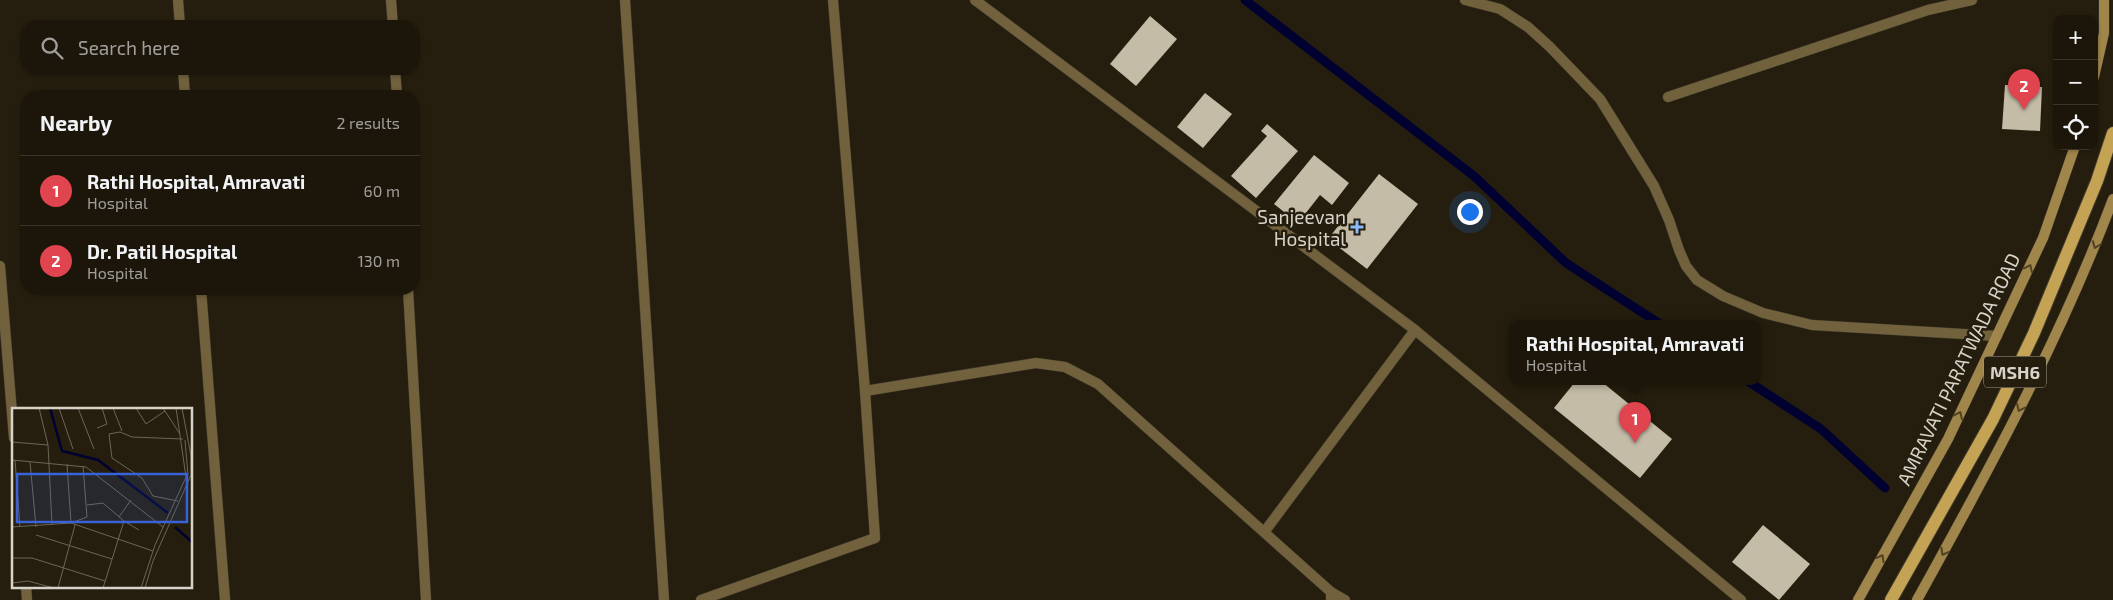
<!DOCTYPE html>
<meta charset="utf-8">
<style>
:root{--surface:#1c160a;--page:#292318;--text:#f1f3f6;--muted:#a09f9c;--line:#3a352b;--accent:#7c3aed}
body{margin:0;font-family:"Exo 2",sans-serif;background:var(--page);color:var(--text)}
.controls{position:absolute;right:15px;top:15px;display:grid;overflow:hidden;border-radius:10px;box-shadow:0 1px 4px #0004}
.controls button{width:45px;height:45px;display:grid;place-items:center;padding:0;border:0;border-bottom:1px solid var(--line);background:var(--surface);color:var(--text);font:25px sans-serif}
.you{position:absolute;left:1469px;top:211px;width:18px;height:18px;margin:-12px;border:4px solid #fff;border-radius:50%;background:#1a73e8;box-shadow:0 0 0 8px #1a73e833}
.badge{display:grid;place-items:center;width:32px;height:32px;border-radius:50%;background:var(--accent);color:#fff;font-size:16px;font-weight:700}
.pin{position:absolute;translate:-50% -41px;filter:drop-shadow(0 1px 2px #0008)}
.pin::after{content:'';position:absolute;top:26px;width:18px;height:15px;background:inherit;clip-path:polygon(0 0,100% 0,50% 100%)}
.popup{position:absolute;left:1509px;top:320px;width:252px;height:65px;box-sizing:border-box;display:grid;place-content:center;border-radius:10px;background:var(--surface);filter:drop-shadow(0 1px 4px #0005);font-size:16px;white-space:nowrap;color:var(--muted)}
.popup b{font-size:19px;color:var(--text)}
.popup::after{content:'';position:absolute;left:50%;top:100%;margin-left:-10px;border:10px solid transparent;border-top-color:var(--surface)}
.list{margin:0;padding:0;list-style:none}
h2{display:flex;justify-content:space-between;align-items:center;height:65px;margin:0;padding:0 20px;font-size:21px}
h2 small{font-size:16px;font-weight:400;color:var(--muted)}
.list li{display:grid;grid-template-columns:32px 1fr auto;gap:15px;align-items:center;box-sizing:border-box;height:70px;padding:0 20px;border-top:1px solid var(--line)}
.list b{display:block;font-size:19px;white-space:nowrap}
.list p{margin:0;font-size:16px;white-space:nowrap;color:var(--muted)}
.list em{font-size:16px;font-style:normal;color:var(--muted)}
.icon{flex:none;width:28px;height:28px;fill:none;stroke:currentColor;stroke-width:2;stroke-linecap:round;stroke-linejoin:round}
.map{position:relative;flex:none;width:2113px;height:600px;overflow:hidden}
.search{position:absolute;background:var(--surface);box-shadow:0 1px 4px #0004;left:20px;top:20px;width:400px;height:55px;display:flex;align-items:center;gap:12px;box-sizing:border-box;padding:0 18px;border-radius:20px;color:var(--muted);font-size:19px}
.panel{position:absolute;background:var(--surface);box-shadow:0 1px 4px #0004;left:20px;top:90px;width:400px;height:205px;border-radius:20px}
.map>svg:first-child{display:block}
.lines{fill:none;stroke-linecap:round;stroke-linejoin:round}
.stream{stroke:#000130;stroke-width:9}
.building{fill:#c5bca8}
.lane-casing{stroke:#413b2c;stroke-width:11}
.street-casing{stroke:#413b2c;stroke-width:11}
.secondary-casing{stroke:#413b2c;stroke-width:11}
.primary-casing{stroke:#413b2c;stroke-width:14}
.lane{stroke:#71613d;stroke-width:10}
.street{stroke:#71613d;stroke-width:10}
.secondary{stroke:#a0864b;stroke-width:10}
.primary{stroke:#c5a355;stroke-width:12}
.oneway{stroke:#504223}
.poi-dot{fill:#8cb9fc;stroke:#251e0e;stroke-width:2}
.labels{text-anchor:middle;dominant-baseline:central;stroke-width:5;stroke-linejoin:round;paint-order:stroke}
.shield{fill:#251e0e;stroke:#a29d91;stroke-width:1}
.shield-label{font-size:18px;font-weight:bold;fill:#d7d3c9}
.poi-label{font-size:19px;fill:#d7d3c9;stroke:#251e0e;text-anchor:end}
.street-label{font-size:19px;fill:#d7d3c9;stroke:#251e0e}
.inset-river{fill:none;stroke:#000130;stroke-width:2.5}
.inset-road{fill:none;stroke:#6c6659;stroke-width:1}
.view{fill:#3962d6;fill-opacity:0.15;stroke:#3962d6;stroke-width:2.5}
.inset-edge{fill:none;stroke:#d7d3c9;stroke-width:2.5}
</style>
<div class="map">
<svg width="2113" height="600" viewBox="0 0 2113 600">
<rect width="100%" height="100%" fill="#251e0e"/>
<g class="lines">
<g class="stream">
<polyline points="1245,0 1474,176 1566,263 1660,324"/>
<polyline points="1749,382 1821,429 1885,488"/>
</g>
</g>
<g class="building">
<polygon points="1150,16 1177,39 1136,86 1110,64"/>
<polygon points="2005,85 2042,87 2040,131 2002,129"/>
<polygon points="1205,93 1232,114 1203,148 1177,127"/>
<polygon points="1267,124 1298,151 1256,198 1231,176 1267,136 1261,131"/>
<polygon points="1314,155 1349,183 1332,205 1320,195 1298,223 1274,204"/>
<polygon points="1379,174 1418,204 1367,269 1328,239"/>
<polygon points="1575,382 1602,382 1672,439 1640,478 1554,408"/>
<polygon points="1763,525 1810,564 1779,600 1732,562"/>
</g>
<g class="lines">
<g class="lane-casing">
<polyline id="lane" points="1668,97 1928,10 1972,0"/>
</g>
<g class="street-casing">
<g id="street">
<polyline points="178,0 180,26"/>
<polyline points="391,0 393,26"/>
<polyline points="625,0 664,600"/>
<polyline points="975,0 1415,330 1741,600"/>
<polyline points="1465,0 1500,9 1528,27 1550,47 1600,99 1654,186 1669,220 1679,250 1686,266 1697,280 1723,296 1763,313 1812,325 1997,336"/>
<polyline points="183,69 185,96"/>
<polyline points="395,69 397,96"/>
<polyline points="0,266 14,438"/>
<polyline points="201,289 225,600"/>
<polyline points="408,289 426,600"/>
<polyline points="865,391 1036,363 1065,367 1098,384 1331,592 1331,600"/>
<polyline points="1265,531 1415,330"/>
<polyline points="26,586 27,600"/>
<polyline points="1331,592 1345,600"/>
<polyline points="701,600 875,538 865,391 833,0"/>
</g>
</g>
<g class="secondary-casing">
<g id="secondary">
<polyline points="2094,77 2104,33 2104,0"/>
<polyline points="1858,600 1948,439 2043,238 2075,146"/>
<path d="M1917 600C1989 470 2061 338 2113 199"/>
</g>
</g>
<g class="primary-casing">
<polyline id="primary" points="1891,600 1993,419 2034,333 2097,181 2113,133"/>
</g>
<use href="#lane" class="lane"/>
<use href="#street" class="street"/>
<use href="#secondary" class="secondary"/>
<use href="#primary" class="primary"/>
</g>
<defs><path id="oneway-chevron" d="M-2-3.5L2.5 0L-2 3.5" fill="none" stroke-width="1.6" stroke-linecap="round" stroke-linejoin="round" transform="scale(1.25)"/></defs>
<g class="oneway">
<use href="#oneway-chevron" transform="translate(2096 245) rotate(111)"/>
<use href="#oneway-chevron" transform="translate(2029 268) rotate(-65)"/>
<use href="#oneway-chevron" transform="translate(2020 408) rotate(115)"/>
<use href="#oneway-chevron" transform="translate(1959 415) rotate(-65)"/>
<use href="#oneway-chevron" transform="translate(1944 552) rotate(119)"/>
<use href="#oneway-chevron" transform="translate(1881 558) rotate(-61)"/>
</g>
<path class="poi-dot" d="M1354.5 219.5h5v5h5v5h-5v5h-5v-5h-5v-5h5z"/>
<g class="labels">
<rect class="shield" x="1984" y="356.5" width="62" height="31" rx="4"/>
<g class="shield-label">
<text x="2015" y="372">MSH6</text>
</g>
<g class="poi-label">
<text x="1346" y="216">Sanjeevan<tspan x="1346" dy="22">Hospital</tspan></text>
</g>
<g class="street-label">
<text transform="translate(1958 369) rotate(-64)">AMRAVATI PARATWADA ROAD</text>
</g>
</g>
<g transform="translate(12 408)">
<rect width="180" height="180" fill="#251e0e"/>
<path class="inset-river" d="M38 0 50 43 86 52 156 105M163 119 180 134"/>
<path class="inset-road" d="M27 0 36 37 40 117M47 0 61 41M66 0 82 41M101 0 110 23M124 0 134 16 153 3M151 0 168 26M85 20 95 16 90 0M173 32 176 67M0 34 36 37M0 52 74 59 151 119M3 52 8 119M18 54 24 119M55 56 59 115 141 143M166 93 141 88 130 70 100 50 97 26 108 24 120 29 171 31M75 97 91 95 112 113 91 180M107 109 119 92M112 113 127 122M0 119 59 115 75 109 71 58M24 127 100 151M0 150H20L93 173M0 175 16 173 42 180M46 180 63 117M129 180 143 137 174 69 164 0M133 180 141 153 179 67V48L170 0"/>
<path class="view" d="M5 66H175V114H5Z"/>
<rect width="180" height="180" class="inset-edge"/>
</g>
</svg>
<div class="controls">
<button>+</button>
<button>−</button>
<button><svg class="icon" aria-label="locate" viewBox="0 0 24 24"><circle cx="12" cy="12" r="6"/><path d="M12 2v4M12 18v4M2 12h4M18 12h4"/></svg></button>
</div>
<div class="you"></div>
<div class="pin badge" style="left:1635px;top:443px;background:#e0444e">1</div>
<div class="popup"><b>Rathi Hospital, Amravati</b>Hospital</div>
<div class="pin badge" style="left:2024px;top:110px;background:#e0444e">2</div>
<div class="search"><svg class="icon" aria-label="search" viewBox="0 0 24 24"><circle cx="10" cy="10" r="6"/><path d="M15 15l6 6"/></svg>Search here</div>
<section class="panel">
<h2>Nearby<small>2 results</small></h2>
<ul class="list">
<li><span class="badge" style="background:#e0444e">1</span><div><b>Rathi Hospital, Amravati</b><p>Hospital</p></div><em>60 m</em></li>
<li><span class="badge" style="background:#e0444e">2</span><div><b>Dr. Patil Hospital</b><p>Hospital</p></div><em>130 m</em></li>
</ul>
</section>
</div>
